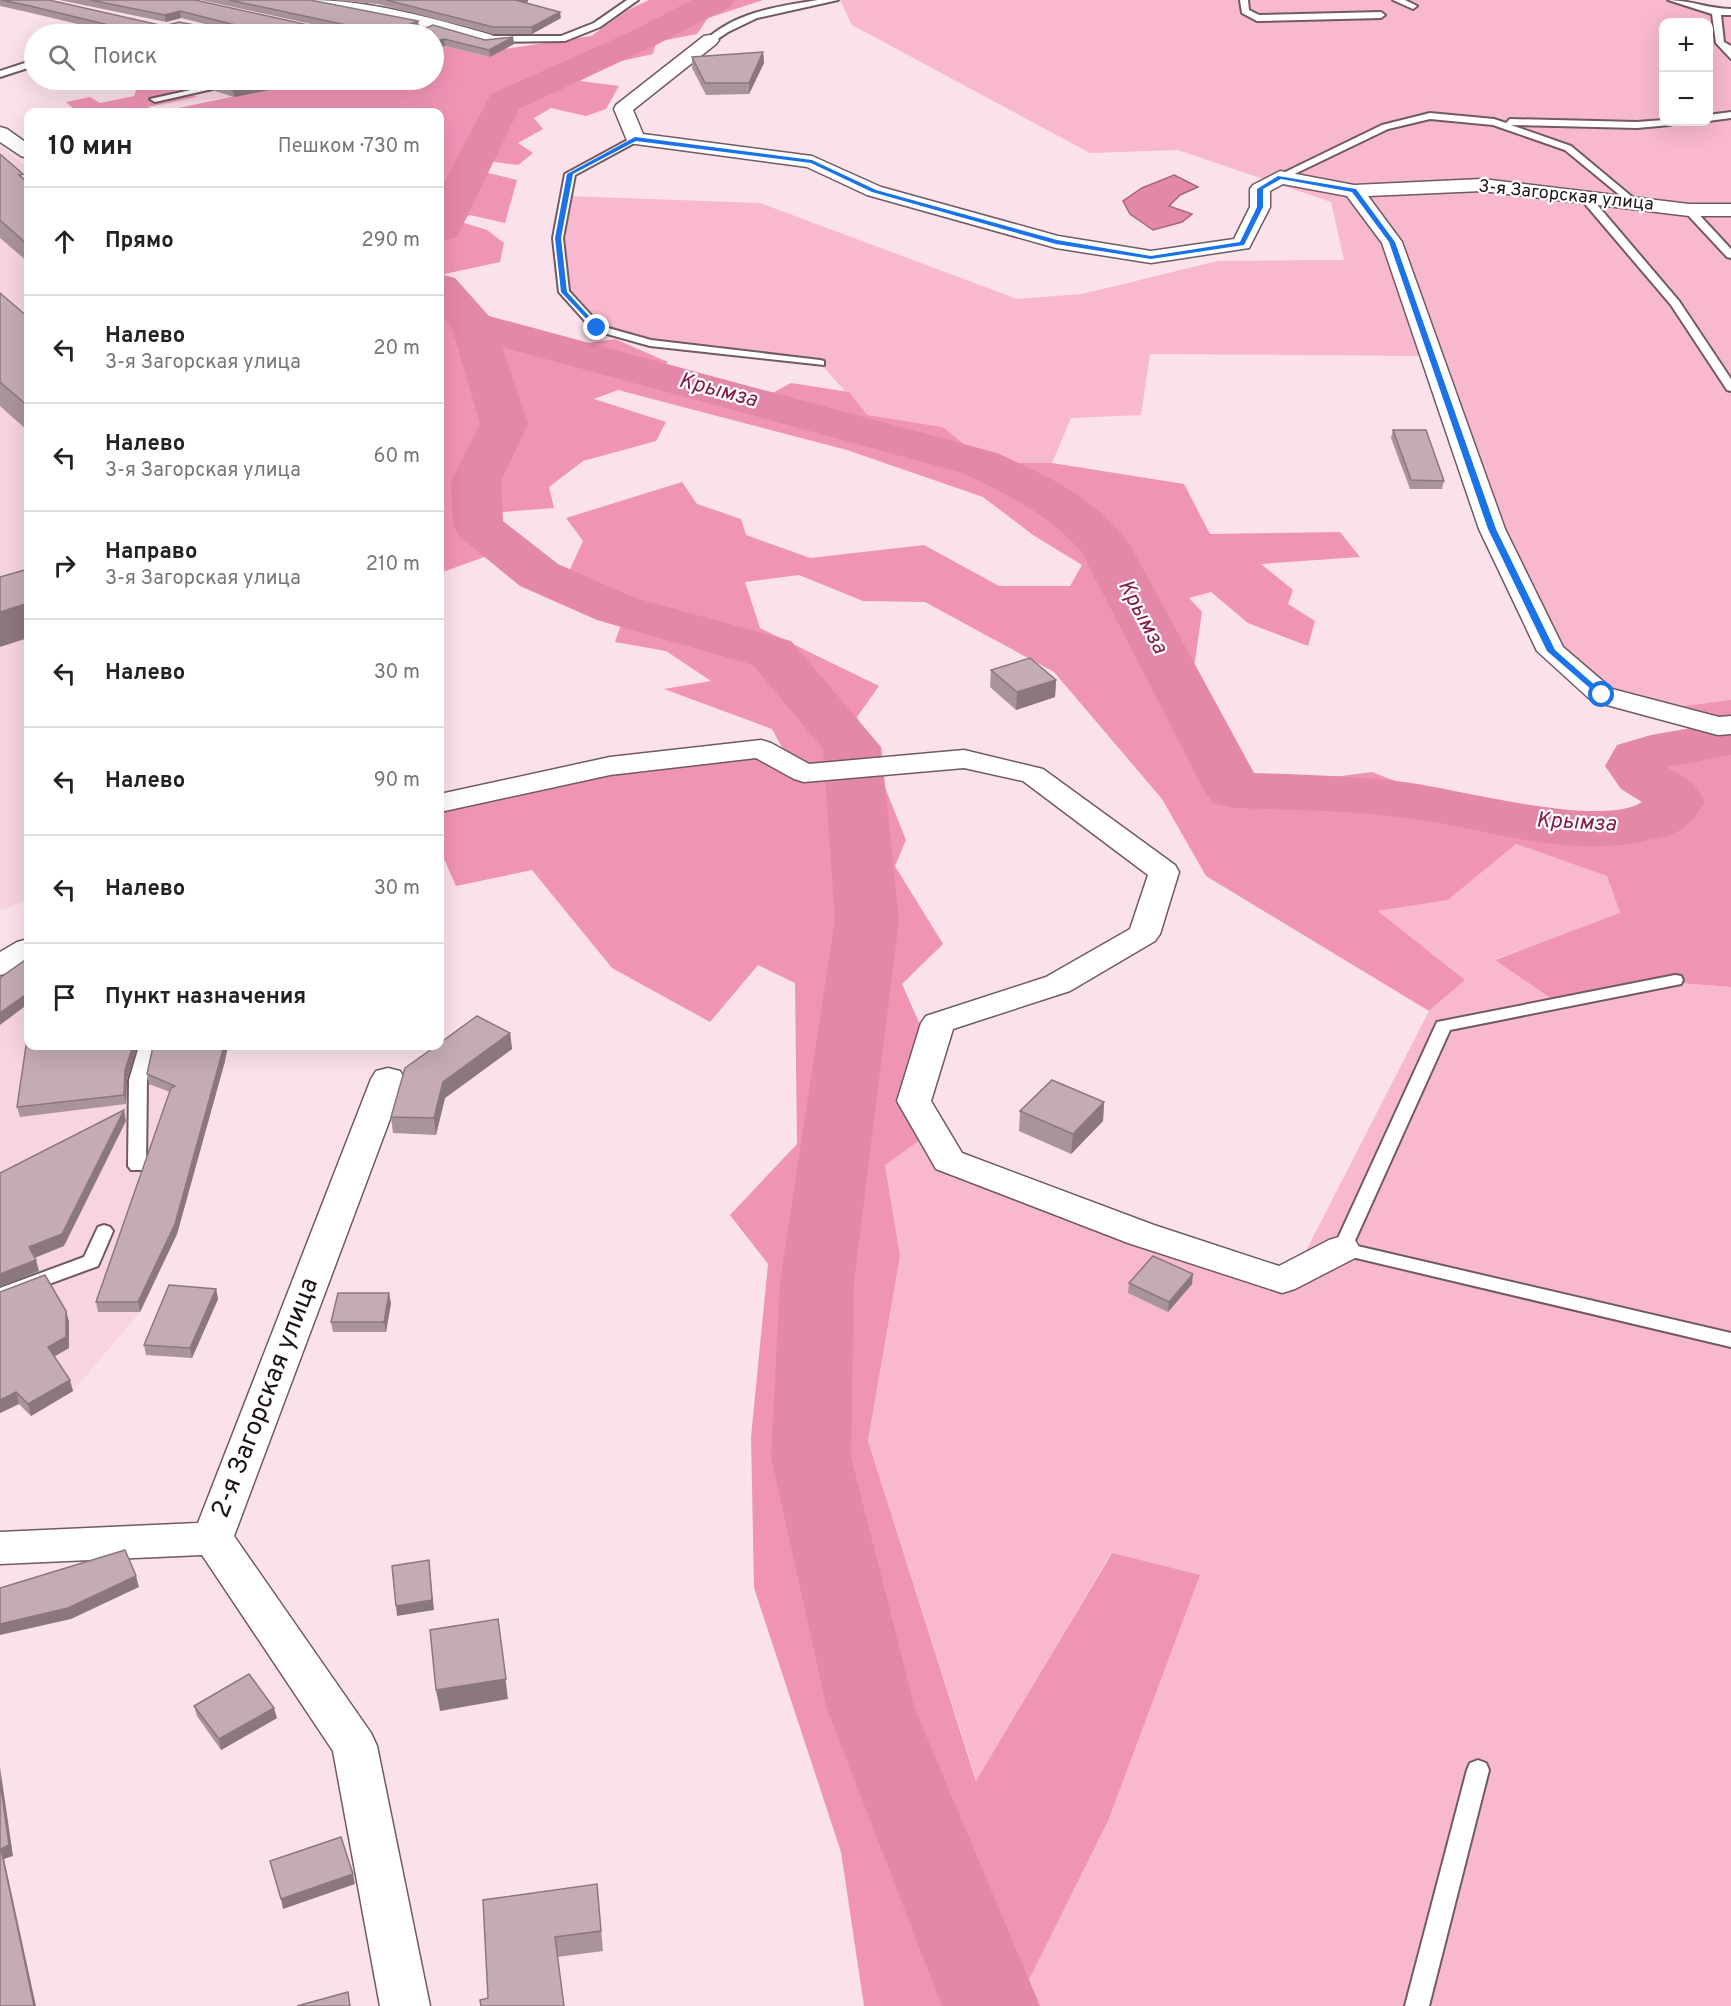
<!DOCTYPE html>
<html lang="ru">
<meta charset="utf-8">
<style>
:root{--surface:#fff;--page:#f6f6f6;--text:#222;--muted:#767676;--line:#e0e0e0}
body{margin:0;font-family:Overpass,sans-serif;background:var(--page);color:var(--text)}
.controls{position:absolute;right:18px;top:18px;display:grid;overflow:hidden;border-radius:12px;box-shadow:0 6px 24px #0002}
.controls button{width:54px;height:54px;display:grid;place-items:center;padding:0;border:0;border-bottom:2px solid var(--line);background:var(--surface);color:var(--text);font:30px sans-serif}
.stop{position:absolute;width:18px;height:18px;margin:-14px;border:4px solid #1a73e8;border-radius:50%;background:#fff}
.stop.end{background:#1a73e8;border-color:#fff;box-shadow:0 2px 6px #0008}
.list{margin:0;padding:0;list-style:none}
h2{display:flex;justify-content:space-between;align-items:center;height:78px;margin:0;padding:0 24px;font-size:26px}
h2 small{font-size:20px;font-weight:400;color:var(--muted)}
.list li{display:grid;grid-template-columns:39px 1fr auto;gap:18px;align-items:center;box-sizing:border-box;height:108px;padding:0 24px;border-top:2px solid var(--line)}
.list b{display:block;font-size:22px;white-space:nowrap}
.list p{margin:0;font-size:20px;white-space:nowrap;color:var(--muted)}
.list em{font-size:20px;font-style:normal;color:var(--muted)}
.icon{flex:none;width:33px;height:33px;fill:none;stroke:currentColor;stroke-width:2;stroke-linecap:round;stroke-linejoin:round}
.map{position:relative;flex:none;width:1731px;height:2006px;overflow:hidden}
.search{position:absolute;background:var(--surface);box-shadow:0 6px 24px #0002;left:24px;top:24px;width:420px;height:66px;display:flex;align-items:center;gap:15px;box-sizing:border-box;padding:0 21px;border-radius:33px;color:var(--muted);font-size:22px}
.panel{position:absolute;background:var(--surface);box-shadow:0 6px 24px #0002;left:24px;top:108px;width:420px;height:942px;border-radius:12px}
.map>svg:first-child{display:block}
.built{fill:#f7d4df}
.green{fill:#f8b8ce;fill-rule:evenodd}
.forest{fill:#f094b6}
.water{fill:#e388a9;stroke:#a8657d;stroke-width:1.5}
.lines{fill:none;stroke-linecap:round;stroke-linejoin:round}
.river{fill:#e388a9;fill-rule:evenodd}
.lane-casing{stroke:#715a62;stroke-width:4}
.street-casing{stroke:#715a62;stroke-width:3}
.lane{fill:#fff;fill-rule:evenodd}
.street{fill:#fff;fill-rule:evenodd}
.wall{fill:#a9949b}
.shaded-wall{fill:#8a787e}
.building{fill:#c5acb4;stroke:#8a787e;stroke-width:1.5}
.route{fill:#1a73e8}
.labels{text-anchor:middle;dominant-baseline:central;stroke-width:4.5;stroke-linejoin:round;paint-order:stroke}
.far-street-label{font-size:18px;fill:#1d1417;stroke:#fff}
.water-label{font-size:22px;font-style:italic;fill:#851a4d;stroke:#fff}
.near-street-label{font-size:26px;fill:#1d1417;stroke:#fff}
</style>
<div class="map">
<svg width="1731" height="2006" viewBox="0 0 1731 2006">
<rect width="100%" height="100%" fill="#fbe1e9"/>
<g class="built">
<polygon points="191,80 295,80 229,97 147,107"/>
<polygon points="0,145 28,169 28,900 0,911"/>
<polygon points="28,977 28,1046 202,1046 132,1290 140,1312 73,1391 0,1393 0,1005"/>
</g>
<g class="green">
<path d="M840 0H1672L1716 12H1731V725L1602 695 1551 651 1431 356 1150 354 1141 415 1071 418 1052 463H987L943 427 866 415 820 363 650 343 597 328 564 292 558 238 566 196 760 203 1017 299 1082 294 1218 261 1344 260 1331 202 1178 150 1090 153 852 25ZM1664 22H1708V122H1664Z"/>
<polygon points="1516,844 1608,876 1620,914 1496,959 1558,1003 1639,980 1731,987 1731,2006 1024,2006 1020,1998 1108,1821 1111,1553 977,1782 868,1441 900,1256 885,1165 923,1138 1288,1286 1429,1011 1465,980 1378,911 1448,900"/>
</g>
<g class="forest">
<polygon points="649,0 763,0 708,18 697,34 656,42 653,54 603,65 580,81 619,86 606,109 586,116 551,108 534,118 543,129 518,143 533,153 518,165 479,160 464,167 517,180 505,223 470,215 458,221 487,230 504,243 500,262 440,275 440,112 77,112 66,102 90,97 100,103 134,96 137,88 170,82 197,97 148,107 159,112 313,80 434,80 434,49 445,46 490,57 504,49 591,36 628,10"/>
<polygon points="440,312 550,349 615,339 668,362 657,377 745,408 791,383 849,392 867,415 943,427 987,463 1052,463 1184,484 1210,534 1340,532 1360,557 1261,564 1293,590 1288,604 1315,621 1308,646 1248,623 1211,592 1189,598 1202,612 1190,696 1181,726 1234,790 1372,772 1499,821 1640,809 1662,767 1718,723 1639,712 1731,700 1731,987 1639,980 1558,1003 1495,960 1620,913 1607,876 1516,844 1448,900 1378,911 1465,980 1429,1011 1206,876 1162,799 1054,672 925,602 863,601 799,575 745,582 760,628 879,686 857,717 906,840 895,866 943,944 902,984 930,1047 923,1138 885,1165 900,1256 868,1441 976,1781 1112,1553 1200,1575 1108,1821 1016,2006 864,2006 841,1852 754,1588 751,1437 768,1264 730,1215 797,1144 795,983 758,965 710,1022 612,968 532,870 456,886 440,850 440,805 622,773 745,755 796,773 772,729 664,689 711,681 666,651 615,642 626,610 561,589 583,541 566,518 682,482 697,504 741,519 746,535 810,558 924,545 999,586 1070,586 1082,565 1033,535 983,497 847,450 618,390 594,399 666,422 656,441 583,461 549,487 554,508 490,513 498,552 440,573"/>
</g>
<polygon class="water" points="1174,175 1198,187 1180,195 1169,206 1192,214 1182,222 1153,230 1130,214 1123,201 1142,188"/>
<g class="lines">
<g class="river">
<polygon points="692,0 735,0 730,7 654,46 519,109 461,229 455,238 440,241 440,190 491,94 630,32"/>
<path d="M440 274 455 278 489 316 997 453C1047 476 1097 498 1130 545L1254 773C1304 775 1355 776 1404 782 1455 788 1601 829 1642 802L1621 789 1605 766 1617 745 1651 735 1731 721V755L1666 767C1682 777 1701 783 1704 804 1698 812 1692 822 1683 828 1674 835 1660 838 1649 840 1569 860 1486 828 1407 818 1349 810 1291 810 1234 808L1213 803 1204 790 1081 551C1048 514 1007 494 963 473L502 347 528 424 501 481 503 521 558 564 635 598 791 641 881 747 899 919 854 1282 851 1457 915 1709 1040 2006H942L827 1709 771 1457 780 1282 835 919 823 749 753 665 597 620 520 586 460 537 453 526 451 481 480 424 452 328 440 313Z"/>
</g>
<g class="lane-casing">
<g id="lane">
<polygon points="627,0 638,0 600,27 565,41 493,42 489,39 493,36 561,36 594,23"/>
<path d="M818 0H838L757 18 728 32 713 42 706 40C735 12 780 6 818 0Z"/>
<polygon points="1240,0 1248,0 1249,10 1259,15 1381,12 1385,15 1381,18 1257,21 1242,13"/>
<polygon points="1393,0 1405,0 1417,6 1413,9"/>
<path d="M1668 0C1690 0 1709 9 1731 9V15H1721L1724 42 1731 46V59L1716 43 1712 14Z"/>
<polygon points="34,60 34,66 0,77 0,71"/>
<polygon points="236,80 252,80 155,102 150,99"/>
<polygon points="1731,112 1731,118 1708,121 1708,115"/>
<polygon points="1430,113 1494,119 1506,123 1510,119 1637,122 1664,120 1675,122 1670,125 1637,128 1511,125 1571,146 1637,201 1637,205 1633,206 1565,150 1493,125 1430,119 1388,129 1284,179 1275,177 1382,125"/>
<polygon points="635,136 640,139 638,141 575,175 563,238 569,291 601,326 651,340 820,360 824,361 824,365 650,346 593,330 559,292 553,238 565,174"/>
<polygon points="1580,194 1588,194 1679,301 1731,379 1731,391 1727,390 1671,305 1580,198"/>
<polygon points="1685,208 1693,208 1731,249 1731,258 1727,257 1685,212"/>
<polygon points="1675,975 1681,976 1683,980 1681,984 1450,1030 1353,1245 1731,1333 1731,1347 1335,1253 1333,1249 1437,1022"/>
<polygon points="139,1046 155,1046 147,1080 146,1166 143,1170 131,1170 128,1166 129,1080"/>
<polygon points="104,1225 110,1227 113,1231 98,1266 0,1302 0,1288 84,1257 98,1227"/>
<polygon points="1478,1760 1486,1763 1489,1770 1429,2006 1405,2006 1467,1770 1470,1763"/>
</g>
</g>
<g class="street-casing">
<g id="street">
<path d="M308 0C371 0 431 18 492 35L495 39 492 43 486 44 411 23 316 5 310 4Z"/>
<polygon points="710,35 716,36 719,40 716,44 633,110 643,134 812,156 881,187 1058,236 1151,251 1234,239 1250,207 1250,189 1253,185 1280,171 1354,185 1482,179 1689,204 1731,204 1731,216 1689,216 1482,191 1368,196 1402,242 1505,529 1563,647 1612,689 1719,717 1731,716 1731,734 1718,735 1592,701 1537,651 1479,529 1382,243 1347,196 1283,184 1270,191 1270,207 1249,248 1151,263 1056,248 867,195 807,167 628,143 614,109 616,105 704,36"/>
<polygon points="0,127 7,129 28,144 28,158 21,156 0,142"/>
<polygon points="761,740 771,743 809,764 964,750 1043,769 1175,865 1179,872 1160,934 1155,941 1070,991 953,1029 931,1101 962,1153 1154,1225 1279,1266 1329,1240 1342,1236 1355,1240 1360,1249 1355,1258 1295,1289 1282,1293 1128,1243 936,1169 897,1101 921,1023 926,1016 1046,977 1130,929 1148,875 1023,781 964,768 804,782 794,779 756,758 610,775 440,812 440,794 610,757"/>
<polygon points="28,939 28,962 11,972 0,975 0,952 17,942"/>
<polygon points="388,1068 400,1071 405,1079 234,1536 371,1733 377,1746 430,2006 380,2006 333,1751 202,1555 0,1564 0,1532 198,1523 371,1079 376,1071"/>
</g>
</g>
<use href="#lane" class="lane"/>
<use href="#street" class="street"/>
</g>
<g class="wall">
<polygon points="0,0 164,26 220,30 225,29 181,18 166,22 59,0 195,0 331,30 334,29 201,0 310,0 418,21 419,28 415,30 485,40 513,37 514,44 490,57 445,46 434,34 134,34 128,33 120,34 27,12 0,6"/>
<polygon points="332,0 528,0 528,2 525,3 561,18 532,34 494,34 378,4"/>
<polygon points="763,52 764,63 749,94 706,95 692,68 692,57"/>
<polygon points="186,80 228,80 200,86 186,81"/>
<polygon points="233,80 313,80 285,87 234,97 215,91 214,84"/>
<polygon points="0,154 28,183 28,262 0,238"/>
<polygon points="0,293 28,317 28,431 0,406"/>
<polygon points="1393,430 1444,481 1442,489 1410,489 1391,438"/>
<polygon points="991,670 1056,680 1055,697 1016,710 990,687"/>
<polygon points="510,1033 512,1049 445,1098 436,1135 393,1133 391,1117"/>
<polygon points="225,1061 177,1234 140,1312 98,1312 96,1302 170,1092 149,1084 147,1074"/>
<polygon points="127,1079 126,1104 20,1117 17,1107"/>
<polygon points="1104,1102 1103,1121 1071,1154 1019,1131 1020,1111"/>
<polygon points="1129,1283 1192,1284 1168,1312 1128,1293"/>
<polygon points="216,1289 218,1299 192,1358 146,1355 144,1345"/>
<polygon points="391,1303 386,1332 333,1332 331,1322"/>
<polygon points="66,1311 69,1322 69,1348 54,1357 73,1391 31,1416 19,1404 0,1413"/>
<polygon points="194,1706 277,1718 221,1750 197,1716"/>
<polygon points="597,1884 603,1951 557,1957 488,1998"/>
</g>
<g class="shaded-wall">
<polygon points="515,0 528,0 528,2 515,6"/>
<polygon points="180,11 181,18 166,22 165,15"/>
<polygon points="560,12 561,18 532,34 532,27"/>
<polygon points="418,21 419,28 409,32 408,25"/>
<polygon points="127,26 128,33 122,34 121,28"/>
<polygon points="513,37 514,44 490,57 489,50"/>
<polygon points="444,39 445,46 434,49 434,42"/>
<polygon points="763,52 764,63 749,94 749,83"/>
<polygon points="199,80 228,80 200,86"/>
<polygon points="286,80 313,80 285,87 234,97 233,90"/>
<polygon points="28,603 28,638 0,647 0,612"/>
<polygon points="1056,680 1055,697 1016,710 1017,692"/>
<polygon points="28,993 28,1004 0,1025 0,1013"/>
<polygon points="510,1033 512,1049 445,1098 436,1135 434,1118 443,1082"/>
<polygon points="133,1046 138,1046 127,1079 126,1104 124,1095 125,1070"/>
<polygon points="224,1046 228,1046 225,1061 177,1234 140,1312 138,1302"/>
<polygon points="1104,1102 1103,1121 1071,1154 1073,1134"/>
<polygon points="124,1110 126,1121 64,1246 32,1259 29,1247"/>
<polygon points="36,1260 39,1271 0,1287 0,1274"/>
<polygon points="1193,1274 1192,1284 1168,1312 1169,1302"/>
<polygon points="216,1289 218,1299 192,1358 190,1348"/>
<polygon points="389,1293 391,1303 386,1332 384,1322"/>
<polygon points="66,1311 69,1322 69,1348 51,1358 48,1347"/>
<polygon points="70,1380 73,1391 31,1416 28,1404"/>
<polygon points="16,1392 19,1404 0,1413 0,1400"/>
<polygon points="429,1560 434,1610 397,1616 396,1606"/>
<polygon points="136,1576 139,1587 71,1619 0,1635 0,1624"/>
<polygon points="498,1619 508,1699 440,1711 436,1690"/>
<polygon points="274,1708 277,1718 221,1750 219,1739"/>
<polygon points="0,1767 13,1856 4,1859 36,2006 34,2006 1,1849"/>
<polygon points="353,1874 355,1884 283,1909 281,1899"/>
</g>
<g class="building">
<polygon points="1,0 49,0 164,26 179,22 220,30 236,28 235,25 180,11 165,15 90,0 195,0 331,30 347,28 346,25 229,0 310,0 418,21 408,25 409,30 421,30 433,25 485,40 513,37 489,50 444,39 434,42 434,34 156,34 127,26 121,28 26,5"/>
<polygon points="386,0 515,0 560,12 532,27 493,27"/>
<polygon points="763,52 749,83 705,83 692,57"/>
<polygon points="233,80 286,80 233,90 214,84"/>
<polygon points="0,154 23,174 19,175 28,183 28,245 0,220"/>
<polygon points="0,293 28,317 28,406 0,382"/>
<polygon points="1393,430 1426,430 1444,481 1411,480"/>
<polygon points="28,569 28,603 0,612 0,577"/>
<polygon points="1030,658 1056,680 1017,692 991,670"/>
<polygon points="28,958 28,993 0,1013 0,978"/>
<polygon points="477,1016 510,1033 443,1082 434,1118 391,1117 405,1068 436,1046 440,1046 440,1043"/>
<polygon points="27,1039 28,1039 28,1046 133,1046 125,1070 124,1095 17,1107"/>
<polygon points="153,1046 224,1046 175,1224 138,1302 96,1302 171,1088 175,1086 147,1074"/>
<polygon points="1052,1080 1104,1102 1073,1134 1020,1111"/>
<polygon points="124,1110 62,1234 29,1247 36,1260 0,1274 0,1173"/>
<polygon points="1153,1256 1193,1274 1169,1302 1129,1283"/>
<polygon points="45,1275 66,1311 66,1337 48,1347 70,1380 28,1404 16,1392 0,1400 0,1292"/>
<polygon points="169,1285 216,1289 190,1348 144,1345"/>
<polygon points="338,1293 389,1293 384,1322 331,1322"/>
<polygon points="125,1550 136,1576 68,1608 0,1624 0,1588"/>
<polygon points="429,1560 432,1600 396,1606 392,1566"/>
<polygon points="498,1619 506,1679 436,1690 430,1630"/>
<polygon points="249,1674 274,1708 219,1739 194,1706"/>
<polygon points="0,1780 9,1845 1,1849 34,2006 0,2006"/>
<polygon points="341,1837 353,1874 281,1899 270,1861"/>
<polygon points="597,1884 601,1931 555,1937 564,2006 481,2006 480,2000 488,1998 483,1900"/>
<polygon points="348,1992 350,2006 297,2006"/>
</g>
<polygon class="route" points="635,137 812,160 876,190 1057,240 1151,256 1240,242 1257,207 1257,189 1278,176 1356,189 1395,242 1496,529 1555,650 1606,695 1599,696 1547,651 1488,529 1389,242 1352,192 1281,179 1263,189 1263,207 1244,245 1151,259 1056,244 872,192 811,163 636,141 573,174 561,238 567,292 599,327 597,330 561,292 555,238 567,174"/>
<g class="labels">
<g class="far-street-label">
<text transform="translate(1566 196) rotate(6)">3-я Загорская улица</text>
</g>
<g class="water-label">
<text transform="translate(718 391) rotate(15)">Крымза</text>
<text transform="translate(1142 617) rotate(62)">Крымза</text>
<text transform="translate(1576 823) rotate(3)">Крымза</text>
</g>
<g class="near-street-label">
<text transform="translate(266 1398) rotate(-69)">2-я Загорская улица</text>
</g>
</g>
</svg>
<div class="controls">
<button>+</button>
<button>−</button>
</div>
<div class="stop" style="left:1602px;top:695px"></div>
<div class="stop end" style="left:597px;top:328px"></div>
<div class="search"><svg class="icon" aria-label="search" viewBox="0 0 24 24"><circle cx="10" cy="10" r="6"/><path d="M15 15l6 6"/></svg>Поиск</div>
<section class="panel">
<h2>10 мин<small>Пешком · 730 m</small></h2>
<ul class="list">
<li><svg class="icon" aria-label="ahead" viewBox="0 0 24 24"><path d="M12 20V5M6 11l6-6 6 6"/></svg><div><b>Прямо</b></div><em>290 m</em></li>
<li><svg class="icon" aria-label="left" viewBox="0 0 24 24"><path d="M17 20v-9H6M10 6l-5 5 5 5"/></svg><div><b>Налево</b><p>3-я Загорская улица</p></div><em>20 m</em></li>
<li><svg class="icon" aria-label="left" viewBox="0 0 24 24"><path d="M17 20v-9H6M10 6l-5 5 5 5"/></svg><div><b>Налево</b><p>3-я Загорская улица</p></div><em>60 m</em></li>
<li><svg class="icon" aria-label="right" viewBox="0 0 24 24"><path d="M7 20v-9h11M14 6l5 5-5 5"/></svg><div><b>Направо</b><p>3-я Загорская улица</p></div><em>210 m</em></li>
<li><svg class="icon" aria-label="left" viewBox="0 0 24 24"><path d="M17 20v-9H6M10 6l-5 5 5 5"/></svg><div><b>Налево</b></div><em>30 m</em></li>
<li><svg class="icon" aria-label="left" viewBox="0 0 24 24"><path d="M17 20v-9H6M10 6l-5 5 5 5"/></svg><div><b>Налево</b></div><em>90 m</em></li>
<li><svg class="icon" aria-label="left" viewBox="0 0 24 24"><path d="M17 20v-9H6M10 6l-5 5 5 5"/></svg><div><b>Налево</b></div><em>30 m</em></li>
<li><svg class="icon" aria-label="arrive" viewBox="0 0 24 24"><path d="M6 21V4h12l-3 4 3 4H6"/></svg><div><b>Пункт назначения</b></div></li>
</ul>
</section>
</div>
